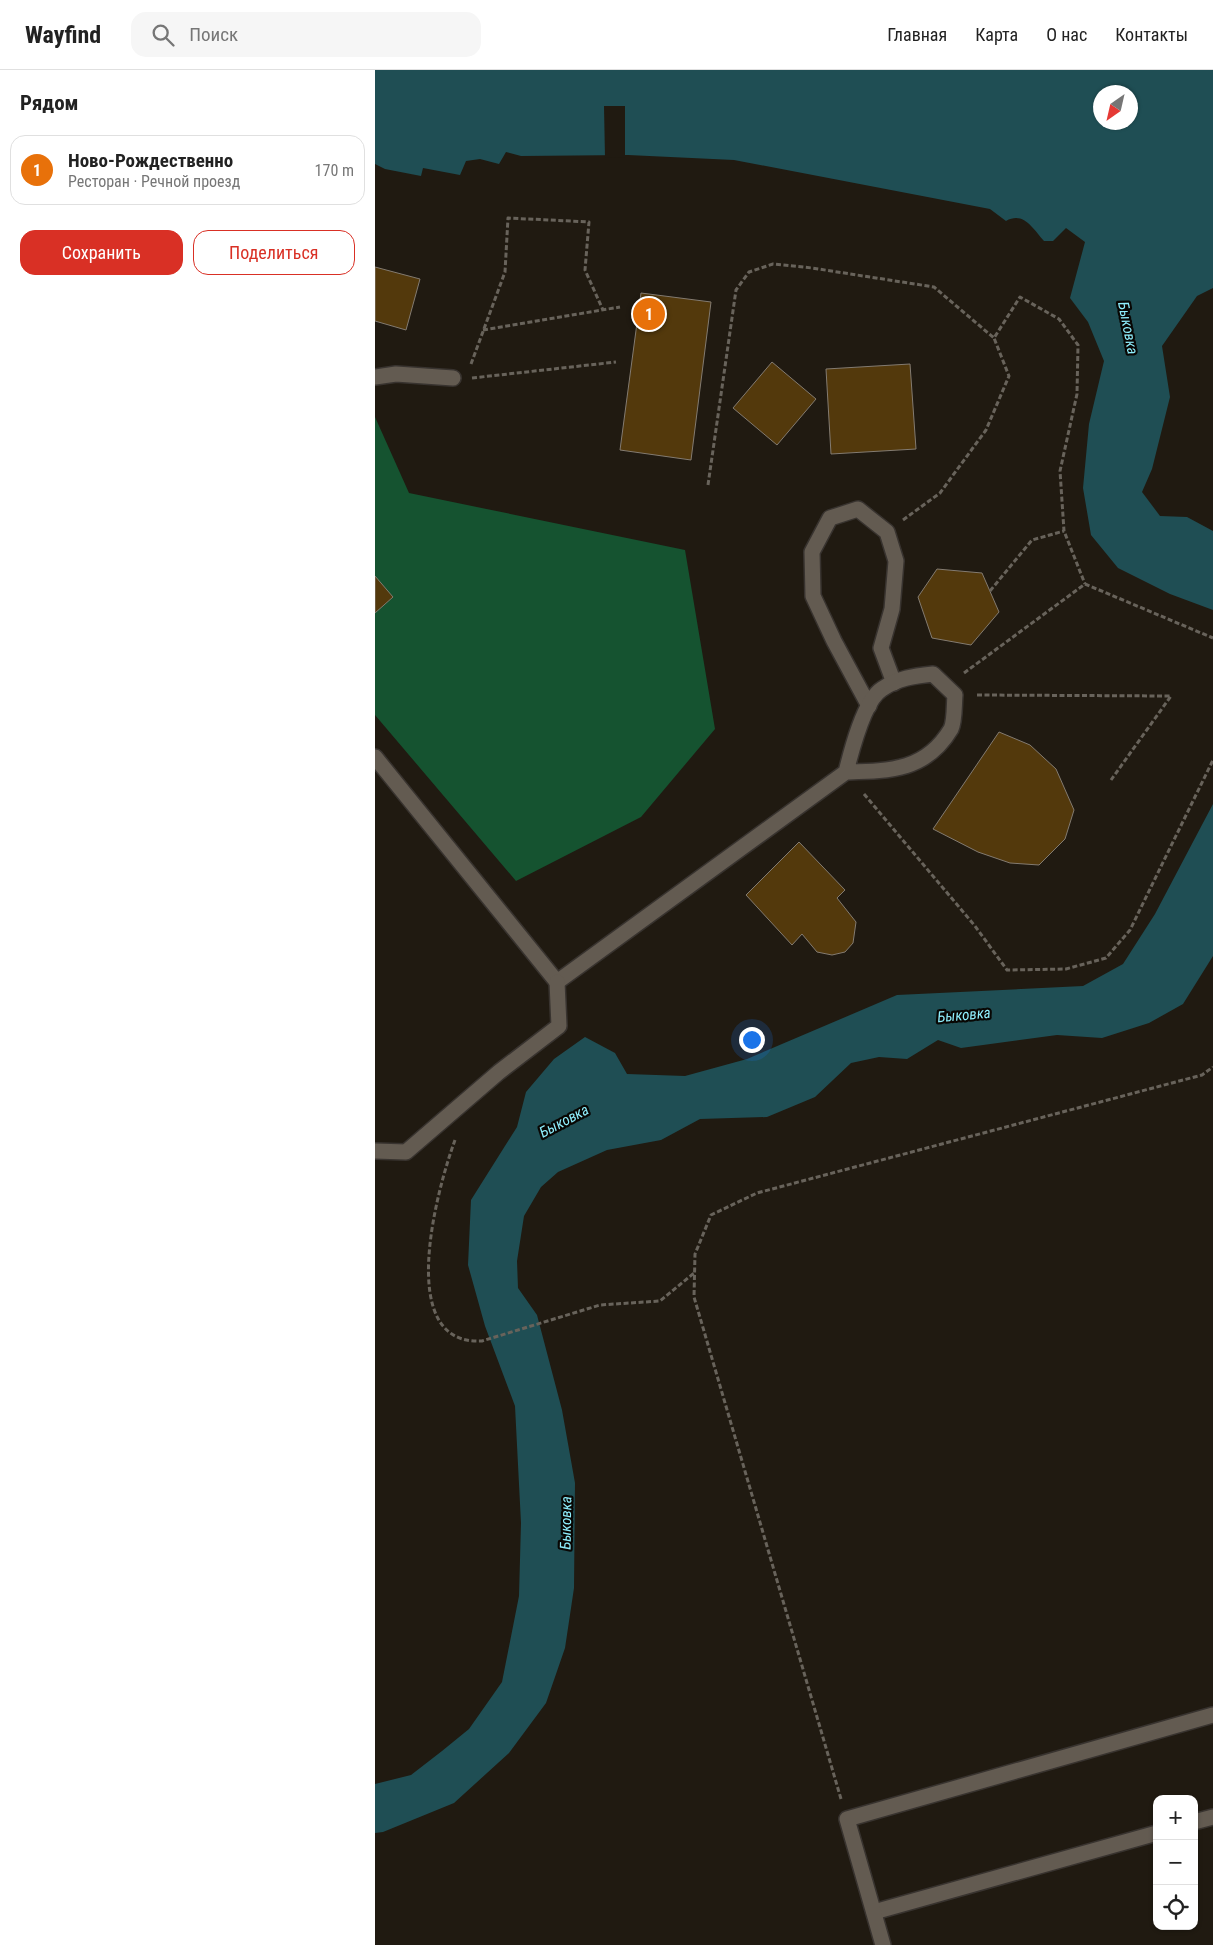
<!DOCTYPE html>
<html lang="ru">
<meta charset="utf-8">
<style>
:root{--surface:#fff;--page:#f6f6f6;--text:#222;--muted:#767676;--line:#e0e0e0;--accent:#d93025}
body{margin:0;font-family:"Roboto Condensed",sans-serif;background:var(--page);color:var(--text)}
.controls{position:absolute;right:15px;bottom:15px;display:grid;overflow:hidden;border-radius:10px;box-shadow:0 1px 4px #0004}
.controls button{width:45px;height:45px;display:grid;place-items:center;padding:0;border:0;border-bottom:1px solid var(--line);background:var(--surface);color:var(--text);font:25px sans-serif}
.compass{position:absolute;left:718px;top:15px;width:45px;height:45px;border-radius:50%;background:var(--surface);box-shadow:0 1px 4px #0004;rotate:214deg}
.you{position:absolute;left:376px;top:969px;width:18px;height:18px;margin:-12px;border:4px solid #fff;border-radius:50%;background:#1a73e8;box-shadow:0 0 0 8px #1a73e833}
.badge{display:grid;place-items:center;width:32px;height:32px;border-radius:50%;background:var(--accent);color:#fff;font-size:16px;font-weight:700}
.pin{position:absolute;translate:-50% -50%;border:2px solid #fff;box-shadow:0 1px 5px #0006}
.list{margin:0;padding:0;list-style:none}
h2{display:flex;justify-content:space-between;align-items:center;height:65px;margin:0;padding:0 20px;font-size:21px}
h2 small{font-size:16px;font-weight:400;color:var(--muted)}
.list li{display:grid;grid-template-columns:32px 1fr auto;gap:15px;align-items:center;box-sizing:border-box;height:70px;margin:0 10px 10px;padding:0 10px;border:1px solid var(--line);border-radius:15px}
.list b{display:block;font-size:19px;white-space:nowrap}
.list p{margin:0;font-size:16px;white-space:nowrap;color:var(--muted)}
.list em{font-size:16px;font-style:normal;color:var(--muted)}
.actions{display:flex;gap:10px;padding:15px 20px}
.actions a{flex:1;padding:11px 0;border:1px solid var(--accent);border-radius:15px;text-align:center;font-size:18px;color:var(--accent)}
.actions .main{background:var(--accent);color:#fff}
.icon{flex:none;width:28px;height:28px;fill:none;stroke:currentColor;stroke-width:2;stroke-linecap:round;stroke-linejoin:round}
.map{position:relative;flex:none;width:838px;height:1875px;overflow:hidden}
header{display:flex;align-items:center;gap:30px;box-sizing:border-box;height:70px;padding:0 25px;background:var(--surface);border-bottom:1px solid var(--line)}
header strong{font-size:24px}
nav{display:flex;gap:28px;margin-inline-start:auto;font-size:18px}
.search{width:350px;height:45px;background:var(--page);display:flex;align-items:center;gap:12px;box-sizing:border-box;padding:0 18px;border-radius:15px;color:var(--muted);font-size:19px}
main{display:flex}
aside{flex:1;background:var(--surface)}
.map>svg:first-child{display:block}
.forest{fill:#155330}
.water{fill:#1f4e54;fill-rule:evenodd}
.pier{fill:#201a11}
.building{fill:#53390c;stroke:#837b71}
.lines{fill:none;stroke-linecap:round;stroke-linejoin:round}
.lane-casing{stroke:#38332f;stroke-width:18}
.street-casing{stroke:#38332f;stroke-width:18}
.path{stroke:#68635b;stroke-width:3;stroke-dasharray:5 2.5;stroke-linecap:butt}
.lane{stroke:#635b51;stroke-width:15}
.street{stroke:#635b51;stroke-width:15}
.labels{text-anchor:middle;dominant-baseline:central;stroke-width:4.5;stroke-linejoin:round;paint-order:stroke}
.water-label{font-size:15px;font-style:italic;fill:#8feffd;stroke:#080603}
</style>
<header>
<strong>Wayfind</strong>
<div class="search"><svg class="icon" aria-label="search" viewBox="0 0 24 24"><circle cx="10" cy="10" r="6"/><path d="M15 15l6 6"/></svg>Поиск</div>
<nav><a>Главная</a><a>Карта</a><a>О нас</a><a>Контакты</a></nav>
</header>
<main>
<aside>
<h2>Рядом<small></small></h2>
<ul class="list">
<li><span class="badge" style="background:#e8710a">1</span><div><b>Ново-Рождественно</b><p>Ресторан · Речной проезд</p></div><em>170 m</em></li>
</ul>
<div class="actions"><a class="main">Сохранить</a><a>Поделиться</a></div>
</aside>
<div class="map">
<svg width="838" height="1875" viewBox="0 0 838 1875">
<rect width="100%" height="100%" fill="#201a11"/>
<polygon class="forest" points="0,347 34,423 310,480 340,659 266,747 141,811 0,645"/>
<g class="water">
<path d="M0 0H838V218L822 226 787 276 795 327 777 399 767 422 785 446 812 447 838 461V540L795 524 743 498 716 465 708 418 714 354 729 291 713 252 695 228 710 172 691 158 678 171H669C658 159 649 141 631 151L615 139 359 90 253 85 146 86 131 82 124 94 105 89 91 91 85 105 48 98 46 106 10 99 0 94ZM726 22H756V52H726Z"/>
<polygon points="838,734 838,886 808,934 774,953 727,968 682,965 586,978 563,970 532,989 504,987 476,993 440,1027 392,1047 325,1049 286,1070 232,1080 183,1102 166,1117 149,1146 142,1191 143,1218 162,1245 187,1340 200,1413 199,1518 190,1578 171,1633 134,1683 79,1733 8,1762 0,1763 0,1714 36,1705 67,1681 94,1659 127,1612 144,1526 146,1453 140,1336 110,1256 93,1195 96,1130 142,1057 151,1022 179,989 210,967 240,983 252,1004 310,1006 372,989 522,925 708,916 748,894 780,844"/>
</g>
<polygon class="pier" points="229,36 250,36 250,87 230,88"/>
<g class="building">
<polygon points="0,197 45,209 31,260 0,251"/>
<polygon points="266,223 336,232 316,390 245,380"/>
<polygon points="397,292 441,329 402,375 358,338"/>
<polygon points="535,294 541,379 456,384 451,299"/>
<polygon points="562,499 607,503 624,542 596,575 557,568 543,527"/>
<polygon points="0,506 18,527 0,543"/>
<polygon points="624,662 655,675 681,699 699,740 690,769 664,795 635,793 603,782 558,759"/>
<polygon points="424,772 470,820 462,828 481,852 478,873 470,882 457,885 442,882 427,864 417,875 371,825"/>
</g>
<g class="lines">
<g class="lane-casing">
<g id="lane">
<polyline points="494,636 459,571 438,526 437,482 455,448 483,439 512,462 521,491 517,539 506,578 519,613"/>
<path d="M0 687 182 912 471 702C514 701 551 701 576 659 580 651 579 634 580 625L558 604C539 606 523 608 507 619 489 630 476 682 471 702"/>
<polyline points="0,1081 31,1082 124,1002 184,956 182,912"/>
</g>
</g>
<g class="street-casing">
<g id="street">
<polyline points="0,307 21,304 78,308"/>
<polyline points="819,1752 838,1747"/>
<polyline points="499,1842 782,1763"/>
<polyline points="508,1875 472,1749 838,1645"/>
</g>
</g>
<g class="path">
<polyline points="108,260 245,237"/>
<polyline points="96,294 130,202 133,148 214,152 210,200 228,240"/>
<polyline points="97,308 241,292"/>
<polyline points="333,415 361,220 374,202 398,194 437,198 559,217 619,268 645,227 684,249 703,275 702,324 685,401 689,461 710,514"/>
<polyline points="528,450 565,423 611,360 634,306 619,268"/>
<polyline points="615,521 657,470 689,461"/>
<polyline points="589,603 710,514 838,568"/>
<polyline points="602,625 796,626 736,710"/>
<polyline points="489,724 600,856 632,900 691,899 731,888 755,860 838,690"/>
<path d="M80 1070C63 1116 18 1276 107 1271L225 1235 285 1231 319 1203"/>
<polyline points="466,1729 319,1227 320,1184 336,1145 382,1123 827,1005 838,997"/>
</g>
<use href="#lane" class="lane"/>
<use href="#street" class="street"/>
</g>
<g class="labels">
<g class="water-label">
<text transform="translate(753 258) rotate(79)">Быковка</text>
<text transform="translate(589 945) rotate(-5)">Быковка</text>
<text transform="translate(189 1051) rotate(-28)">Быковка</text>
<text transform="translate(191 1453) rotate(-89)">Быковка</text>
</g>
</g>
</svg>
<div class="controls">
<button>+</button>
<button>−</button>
<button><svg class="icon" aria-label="locate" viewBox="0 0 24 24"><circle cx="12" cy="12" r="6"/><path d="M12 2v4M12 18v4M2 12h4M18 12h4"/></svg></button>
</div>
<svg class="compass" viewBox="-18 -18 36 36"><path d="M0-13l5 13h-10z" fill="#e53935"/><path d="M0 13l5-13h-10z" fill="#767676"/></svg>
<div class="you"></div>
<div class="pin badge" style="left:274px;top:244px;background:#e8710a">1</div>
</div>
</main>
